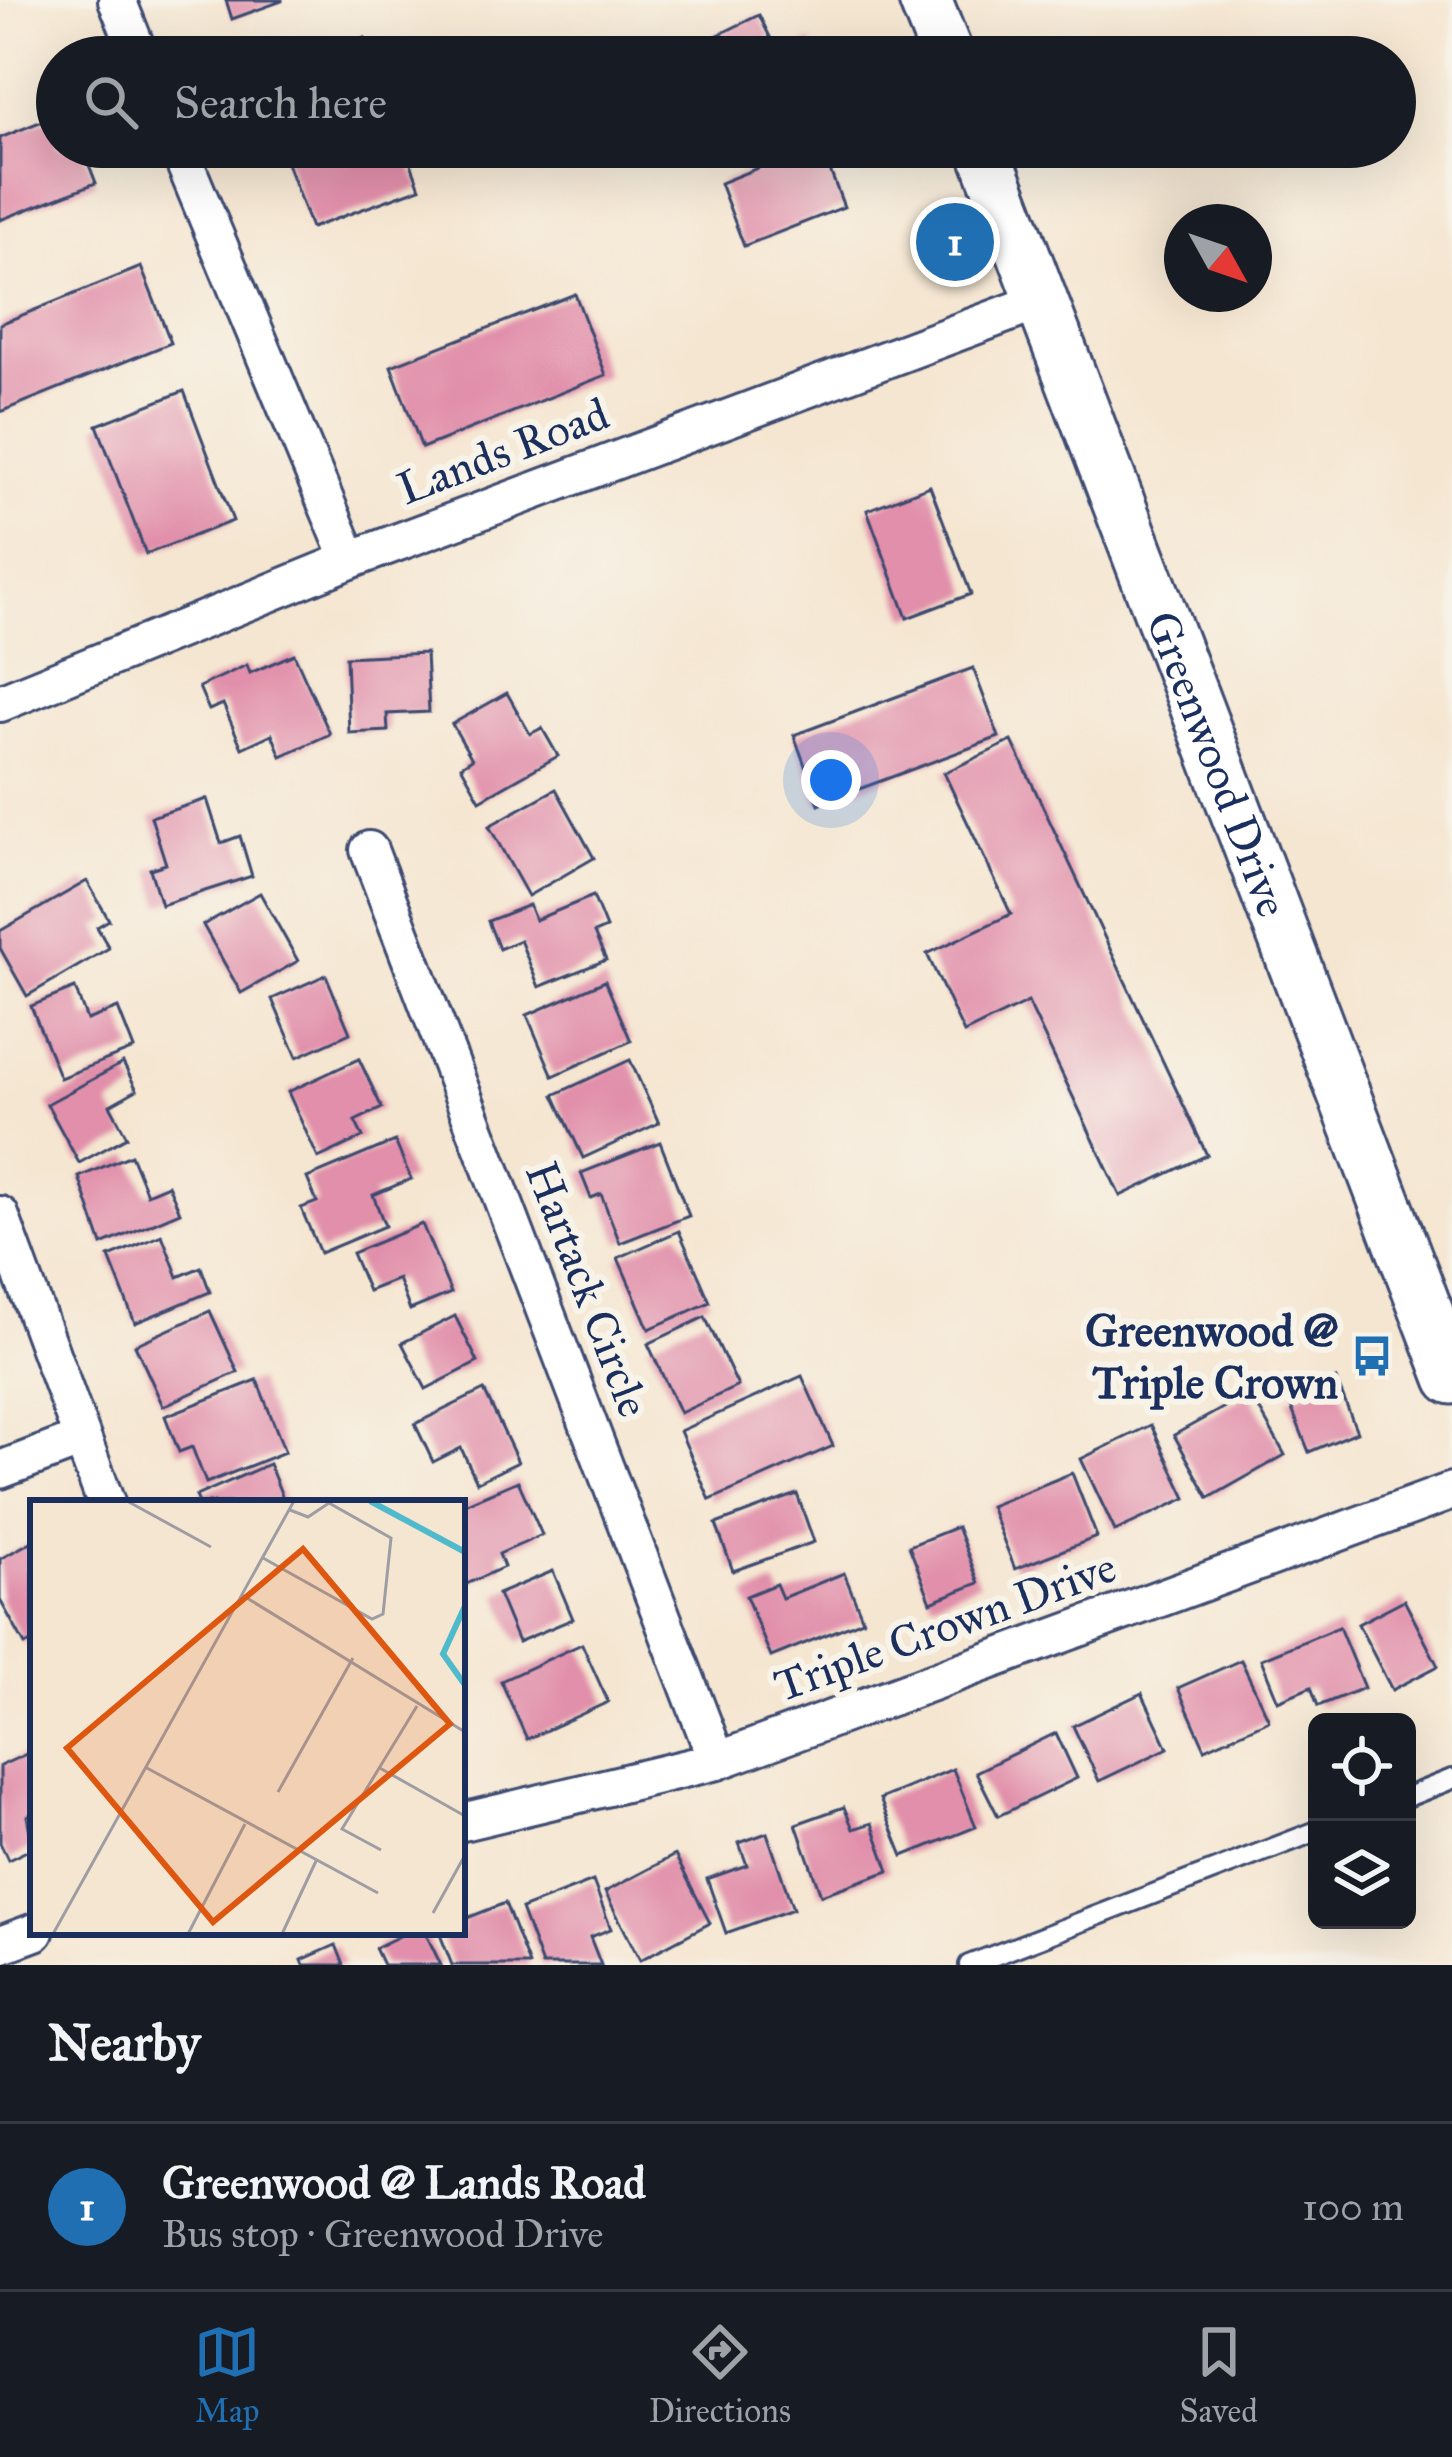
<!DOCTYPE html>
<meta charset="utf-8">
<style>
:root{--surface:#171b24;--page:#20242c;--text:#f1f3f6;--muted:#9ea1a6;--line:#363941;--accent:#1f6fb2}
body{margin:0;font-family:"IM FELL Great Primer",serif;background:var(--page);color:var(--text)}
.controls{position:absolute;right:36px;bottom:36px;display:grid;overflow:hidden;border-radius:18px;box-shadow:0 12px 48px #0002}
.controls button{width:108px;height:108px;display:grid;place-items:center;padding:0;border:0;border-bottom:3px solid var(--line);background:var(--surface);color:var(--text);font:60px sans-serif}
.compass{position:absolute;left:1164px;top:204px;width:108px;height:108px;border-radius:50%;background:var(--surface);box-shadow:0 12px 48px #0002;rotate:130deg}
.you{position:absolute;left:831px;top:780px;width:42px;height:42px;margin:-30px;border:9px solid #fff;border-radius:50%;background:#1a73e8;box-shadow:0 0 0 18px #1a73e833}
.badge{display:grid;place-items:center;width:78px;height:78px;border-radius:50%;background:var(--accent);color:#fff;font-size:39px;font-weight:700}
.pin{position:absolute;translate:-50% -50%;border:6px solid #fff;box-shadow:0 3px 12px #0006}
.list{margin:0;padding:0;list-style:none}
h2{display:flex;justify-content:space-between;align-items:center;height:156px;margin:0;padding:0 48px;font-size:51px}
h2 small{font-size:39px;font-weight:400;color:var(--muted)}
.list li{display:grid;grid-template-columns:78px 1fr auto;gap:36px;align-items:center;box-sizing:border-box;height:168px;padding:0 48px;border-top:3px solid var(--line)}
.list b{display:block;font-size:45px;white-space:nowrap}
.list p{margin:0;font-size:39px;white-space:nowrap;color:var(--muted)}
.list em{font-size:39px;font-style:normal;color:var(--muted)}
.icon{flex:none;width:66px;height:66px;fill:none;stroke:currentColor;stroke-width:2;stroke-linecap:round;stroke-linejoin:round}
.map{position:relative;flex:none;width:1452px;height:1965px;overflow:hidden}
.search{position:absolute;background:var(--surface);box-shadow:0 12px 48px #0002;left:36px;right:36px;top:36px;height:132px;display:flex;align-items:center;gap:30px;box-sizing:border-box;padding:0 42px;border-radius:66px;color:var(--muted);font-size:45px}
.sheet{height:324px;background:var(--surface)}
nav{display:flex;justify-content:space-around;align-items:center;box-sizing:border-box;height:168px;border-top:3px solid var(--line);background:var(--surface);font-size:33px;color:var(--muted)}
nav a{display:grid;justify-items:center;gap:6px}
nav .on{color:var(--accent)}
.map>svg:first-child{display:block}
.building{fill:#e18faa}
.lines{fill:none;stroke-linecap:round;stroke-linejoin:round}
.service-casing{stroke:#3c4a6f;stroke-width:24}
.minor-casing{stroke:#3c4a6f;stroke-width:42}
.secondary-casing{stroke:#3c4a6f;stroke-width:57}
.service{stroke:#fff;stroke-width:18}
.minor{stroke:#fff;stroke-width:36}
.secondary{stroke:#fff;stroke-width:51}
.labels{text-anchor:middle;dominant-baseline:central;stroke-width:12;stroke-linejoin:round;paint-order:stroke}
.street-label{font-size:45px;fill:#1b2f5e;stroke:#f7f3e8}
.poi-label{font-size:45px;font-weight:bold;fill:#1b2f5e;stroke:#f7f3e8;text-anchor:end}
.inset-river{fill:none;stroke:#4fbacc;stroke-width:6}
.inset-road{fill:none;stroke:#9e9da3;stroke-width:3}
.view{fill:#de5710;fill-opacity:0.15;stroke:#de5710;stroke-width:6}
.inset-edge{fill:none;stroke:#1b2f5e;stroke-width:6}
</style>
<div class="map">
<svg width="1452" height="1965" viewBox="0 0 1452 1965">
<rect width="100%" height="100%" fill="#f7f3e8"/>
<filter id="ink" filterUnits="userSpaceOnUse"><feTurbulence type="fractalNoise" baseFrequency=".00833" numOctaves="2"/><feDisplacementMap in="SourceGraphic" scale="24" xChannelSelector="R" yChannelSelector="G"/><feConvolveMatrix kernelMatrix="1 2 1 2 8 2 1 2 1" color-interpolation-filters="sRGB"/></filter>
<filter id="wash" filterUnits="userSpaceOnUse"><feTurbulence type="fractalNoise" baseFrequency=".004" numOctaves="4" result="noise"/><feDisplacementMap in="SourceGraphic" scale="48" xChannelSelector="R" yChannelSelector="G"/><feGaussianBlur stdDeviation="2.7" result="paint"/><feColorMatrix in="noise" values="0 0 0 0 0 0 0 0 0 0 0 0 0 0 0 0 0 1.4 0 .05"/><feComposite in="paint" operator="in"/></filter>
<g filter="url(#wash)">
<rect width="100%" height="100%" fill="#f5e6d1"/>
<g id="blocks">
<g class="building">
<polygon points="226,0 282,0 282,1 232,19"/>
<polygon points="759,15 772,41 738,57 711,57 704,42"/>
<polygon points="365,38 372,57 315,57"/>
<polygon points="811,42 818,57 777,57"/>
<polygon points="57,115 57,147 82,147 96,183 0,220 0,138"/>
<polygon points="281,147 405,147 420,188 311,228"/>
<polygon points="810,147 821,147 844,207 744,246 720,183"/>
<polygon points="141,267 171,343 0,412 0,324"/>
<polygon points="575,294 606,375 422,448 391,366"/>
<polygon points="184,391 233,521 146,554 97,425"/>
<polygon points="930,486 971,594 907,618 867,510"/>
<polygon points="426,653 429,712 387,714 388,731 349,733 346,657"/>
<polygon points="294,654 330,734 281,756 272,734 242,748 223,704 209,710 199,687 247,665 250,673"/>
<polygon points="973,668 999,737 819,804 794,735"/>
<polygon points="507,693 530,734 542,728 558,756 480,800 461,766 472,759 452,724"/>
<polygon points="1012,741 1207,1155 1120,1196 1028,1002 964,1033 927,954 1011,914 944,773"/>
<polygon points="556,789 594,858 528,896 489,826"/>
<polygon points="207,799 221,843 240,836 252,876 161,905 150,869 166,864 151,817"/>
<polygon points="87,881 109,920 97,927 109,948 27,996 0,948 0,931"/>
<polygon points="260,893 298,961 241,993 203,925"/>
<polygon points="593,896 606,928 594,933 606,960 539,987 520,940 499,949 488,921 529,905 535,920"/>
<polygon points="326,975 350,1033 297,1057 272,999"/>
<polygon points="605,981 631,1041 553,1076 527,1015"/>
<polygon points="75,988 87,1020 118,1008 134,1049 60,1078 31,1006"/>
<polygon points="359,1059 382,1108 355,1121 363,1137 318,1158 288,1092"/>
<polygon points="630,1060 659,1123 583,1158 554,1095"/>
<polygon points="123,1063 137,1090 110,1105 127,1137 79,1163 47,1104"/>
<polygon points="395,1141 411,1179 373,1195 385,1226 320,1253 301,1208 317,1202 307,1178"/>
<polygon points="660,1142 689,1216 620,1243 601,1194 591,1198 581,1173"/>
<polygon points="131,1155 147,1194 168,1185 180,1212 102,1245 79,1177"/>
<polygon points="422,1224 451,1293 410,1310 398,1279 368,1291 352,1253"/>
<polygon points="679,1231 710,1302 649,1329 618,1258"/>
<polygon points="162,1235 178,1277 201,1267 210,1292 135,1323 109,1257"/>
<polygon points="210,1311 238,1372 163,1406 135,1345"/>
<polygon points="455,1316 478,1362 426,1389 402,1343"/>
<polygon points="705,1317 738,1386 680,1413 648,1344"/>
<polygon points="802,1376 833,1446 710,1500 680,1431"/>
<polygon points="1336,1379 1357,1432 1309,1452 1288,1399"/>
<polygon points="257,1380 285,1452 206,1483 192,1447 179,1452 165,1416"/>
<polygon points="484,1390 518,1462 477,1482 461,1448 433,1462 415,1424"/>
<polygon points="1250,1393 1285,1455 1209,1498 1174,1435"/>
<polygon points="1151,1425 1186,1498 1115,1531 1081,1459"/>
<polygon points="269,1464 285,1503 199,1503 196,1496"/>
<polygon points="1072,1473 1097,1537 1015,1569 990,1506"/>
<polygon points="518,1481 542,1535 499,1554 504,1567 462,1586 462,1505"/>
<polygon points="797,1494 814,1542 733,1571 716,1524"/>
<polygon points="957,1527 979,1583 931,1602 909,1546"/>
<polygon points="33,1541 33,1641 25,1645 0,1600 0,1559"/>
<polygon points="553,1571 573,1619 518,1642 498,1594"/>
<polygon points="844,1573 863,1620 771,1657 746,1596 776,1584 782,1598"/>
<polygon points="1404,1600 1438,1666 1392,1690 1358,1624"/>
<polygon points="1339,1627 1364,1688 1318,1706 1311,1687 1278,1701 1261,1659"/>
<polygon points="582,1644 608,1702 527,1739 501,1681"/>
<polygon points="1241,1660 1269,1720 1205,1749 1178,1688"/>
<polygon points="1142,1693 1168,1748 1099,1781 1073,1726"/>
<polygon points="1056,1733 1077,1778 998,1816 976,1772"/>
<polygon points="33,1751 33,1813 27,1816 33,1848 8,1860 0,1843 0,1766"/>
<polygon points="953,1769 976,1827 903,1856 880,1799"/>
<polygon points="844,1807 853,1829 872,1823 889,1871 821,1895 796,1824"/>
<polygon points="767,1833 793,1909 726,1933 707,1879 747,1865 739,1843"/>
<polygon points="675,1855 710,1923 640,1960 605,1892"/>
<polygon points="593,1881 611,1929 590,1937 601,1965 542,1965 521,1909"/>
<polygon points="505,1903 529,1965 452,1965 439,1932 462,1932 462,1920"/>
<polygon points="408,1932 425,1932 441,1965 383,1965 375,1948"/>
<polygon points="336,1945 344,1965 304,1965 302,1960"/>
</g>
</g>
</g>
<g filter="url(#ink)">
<use href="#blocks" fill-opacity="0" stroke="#3c4a6f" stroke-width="3"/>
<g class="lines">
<g class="service-casing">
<g id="service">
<polyline points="1407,1797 1452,1779"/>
<polyline points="969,1965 1317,1831"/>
</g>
</g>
<g class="minor-casing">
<g id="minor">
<polyline points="117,0 140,57"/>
<polyline points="178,147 350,560"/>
<polyline points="0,703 350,560 1044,300"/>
<polyline points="369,850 717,1761"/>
<polyline points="0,1215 106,1503"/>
<polyline points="0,1470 82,1439"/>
<polyline points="462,1822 717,1761 1452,1491"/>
<polyline points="0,1945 35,1932"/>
</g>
</g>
<g class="secondary-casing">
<g id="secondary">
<polyline points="925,0 948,57"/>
<path id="s1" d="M983 147 1452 1378"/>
</g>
</g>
<use href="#service" class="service"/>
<use href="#minor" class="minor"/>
<use href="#secondary" class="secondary"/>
</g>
</g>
<defs>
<g id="bus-bare" transform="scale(3.24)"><path d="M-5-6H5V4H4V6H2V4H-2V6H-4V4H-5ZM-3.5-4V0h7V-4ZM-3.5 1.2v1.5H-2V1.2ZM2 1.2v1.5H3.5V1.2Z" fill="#1f6fb2" stroke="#f7f3e8" stroke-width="2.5" paint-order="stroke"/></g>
</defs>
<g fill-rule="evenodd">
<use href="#bus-bare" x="1372" y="1356"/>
</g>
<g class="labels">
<g class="street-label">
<text transform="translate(503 451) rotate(-21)">Lands Road</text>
<text stroke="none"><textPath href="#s1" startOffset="660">Greenwood Drive</textPath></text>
<text transform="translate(588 1289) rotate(69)">Hartack Circle</text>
<text transform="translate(945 1626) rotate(-20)">Triple Crown Drive</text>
</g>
<g class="poi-label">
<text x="1338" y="1330">Greenwood @<tspan x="1338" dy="52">Triple Crown</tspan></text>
</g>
</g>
<g transform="translate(30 1500)">
<rect width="435" height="435" fill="#f5e6d1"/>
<path class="inset-river" d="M340 1 435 52M435 106 413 154 435 185"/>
<path class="inset-road" d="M97 1 181 47M233 58 342 119 353 114 361 38 299 3 278 17 260 10M212 95 435 232M115 267 348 393M348 267 435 316M248 292 323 158M351 350 312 329 387 206M403 413 435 355M23 434 264 1M158 434 215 324M252 434 286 361"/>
<path class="view" d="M273 49 420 224 183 422 37 248Z"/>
<rect width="435" height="435" class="inset-edge"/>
</g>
</svg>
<div class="controls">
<button><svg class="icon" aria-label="locate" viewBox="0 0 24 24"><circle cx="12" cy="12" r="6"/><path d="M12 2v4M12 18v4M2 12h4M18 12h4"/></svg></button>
<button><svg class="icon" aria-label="layers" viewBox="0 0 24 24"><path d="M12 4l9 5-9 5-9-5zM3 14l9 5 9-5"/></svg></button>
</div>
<svg class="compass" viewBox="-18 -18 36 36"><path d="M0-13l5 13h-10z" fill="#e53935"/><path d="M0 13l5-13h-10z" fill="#9ea1a6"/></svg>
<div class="you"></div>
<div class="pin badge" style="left:955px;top:242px">1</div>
<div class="search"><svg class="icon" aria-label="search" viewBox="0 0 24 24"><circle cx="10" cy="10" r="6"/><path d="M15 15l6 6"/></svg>Search here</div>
</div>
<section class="sheet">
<h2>Nearby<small></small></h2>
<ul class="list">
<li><span class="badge">1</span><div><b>Greenwood @ Lands Road</b><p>Bus stop · Greenwood Drive</p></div><em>100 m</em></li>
</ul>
</section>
<nav>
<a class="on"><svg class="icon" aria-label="map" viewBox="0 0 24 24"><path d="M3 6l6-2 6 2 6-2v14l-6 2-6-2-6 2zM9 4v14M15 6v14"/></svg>Map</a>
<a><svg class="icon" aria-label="directions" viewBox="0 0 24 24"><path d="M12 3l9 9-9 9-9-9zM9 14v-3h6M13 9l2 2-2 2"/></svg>Directions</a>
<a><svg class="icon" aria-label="saved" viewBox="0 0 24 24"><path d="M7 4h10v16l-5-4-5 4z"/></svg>Saved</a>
</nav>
